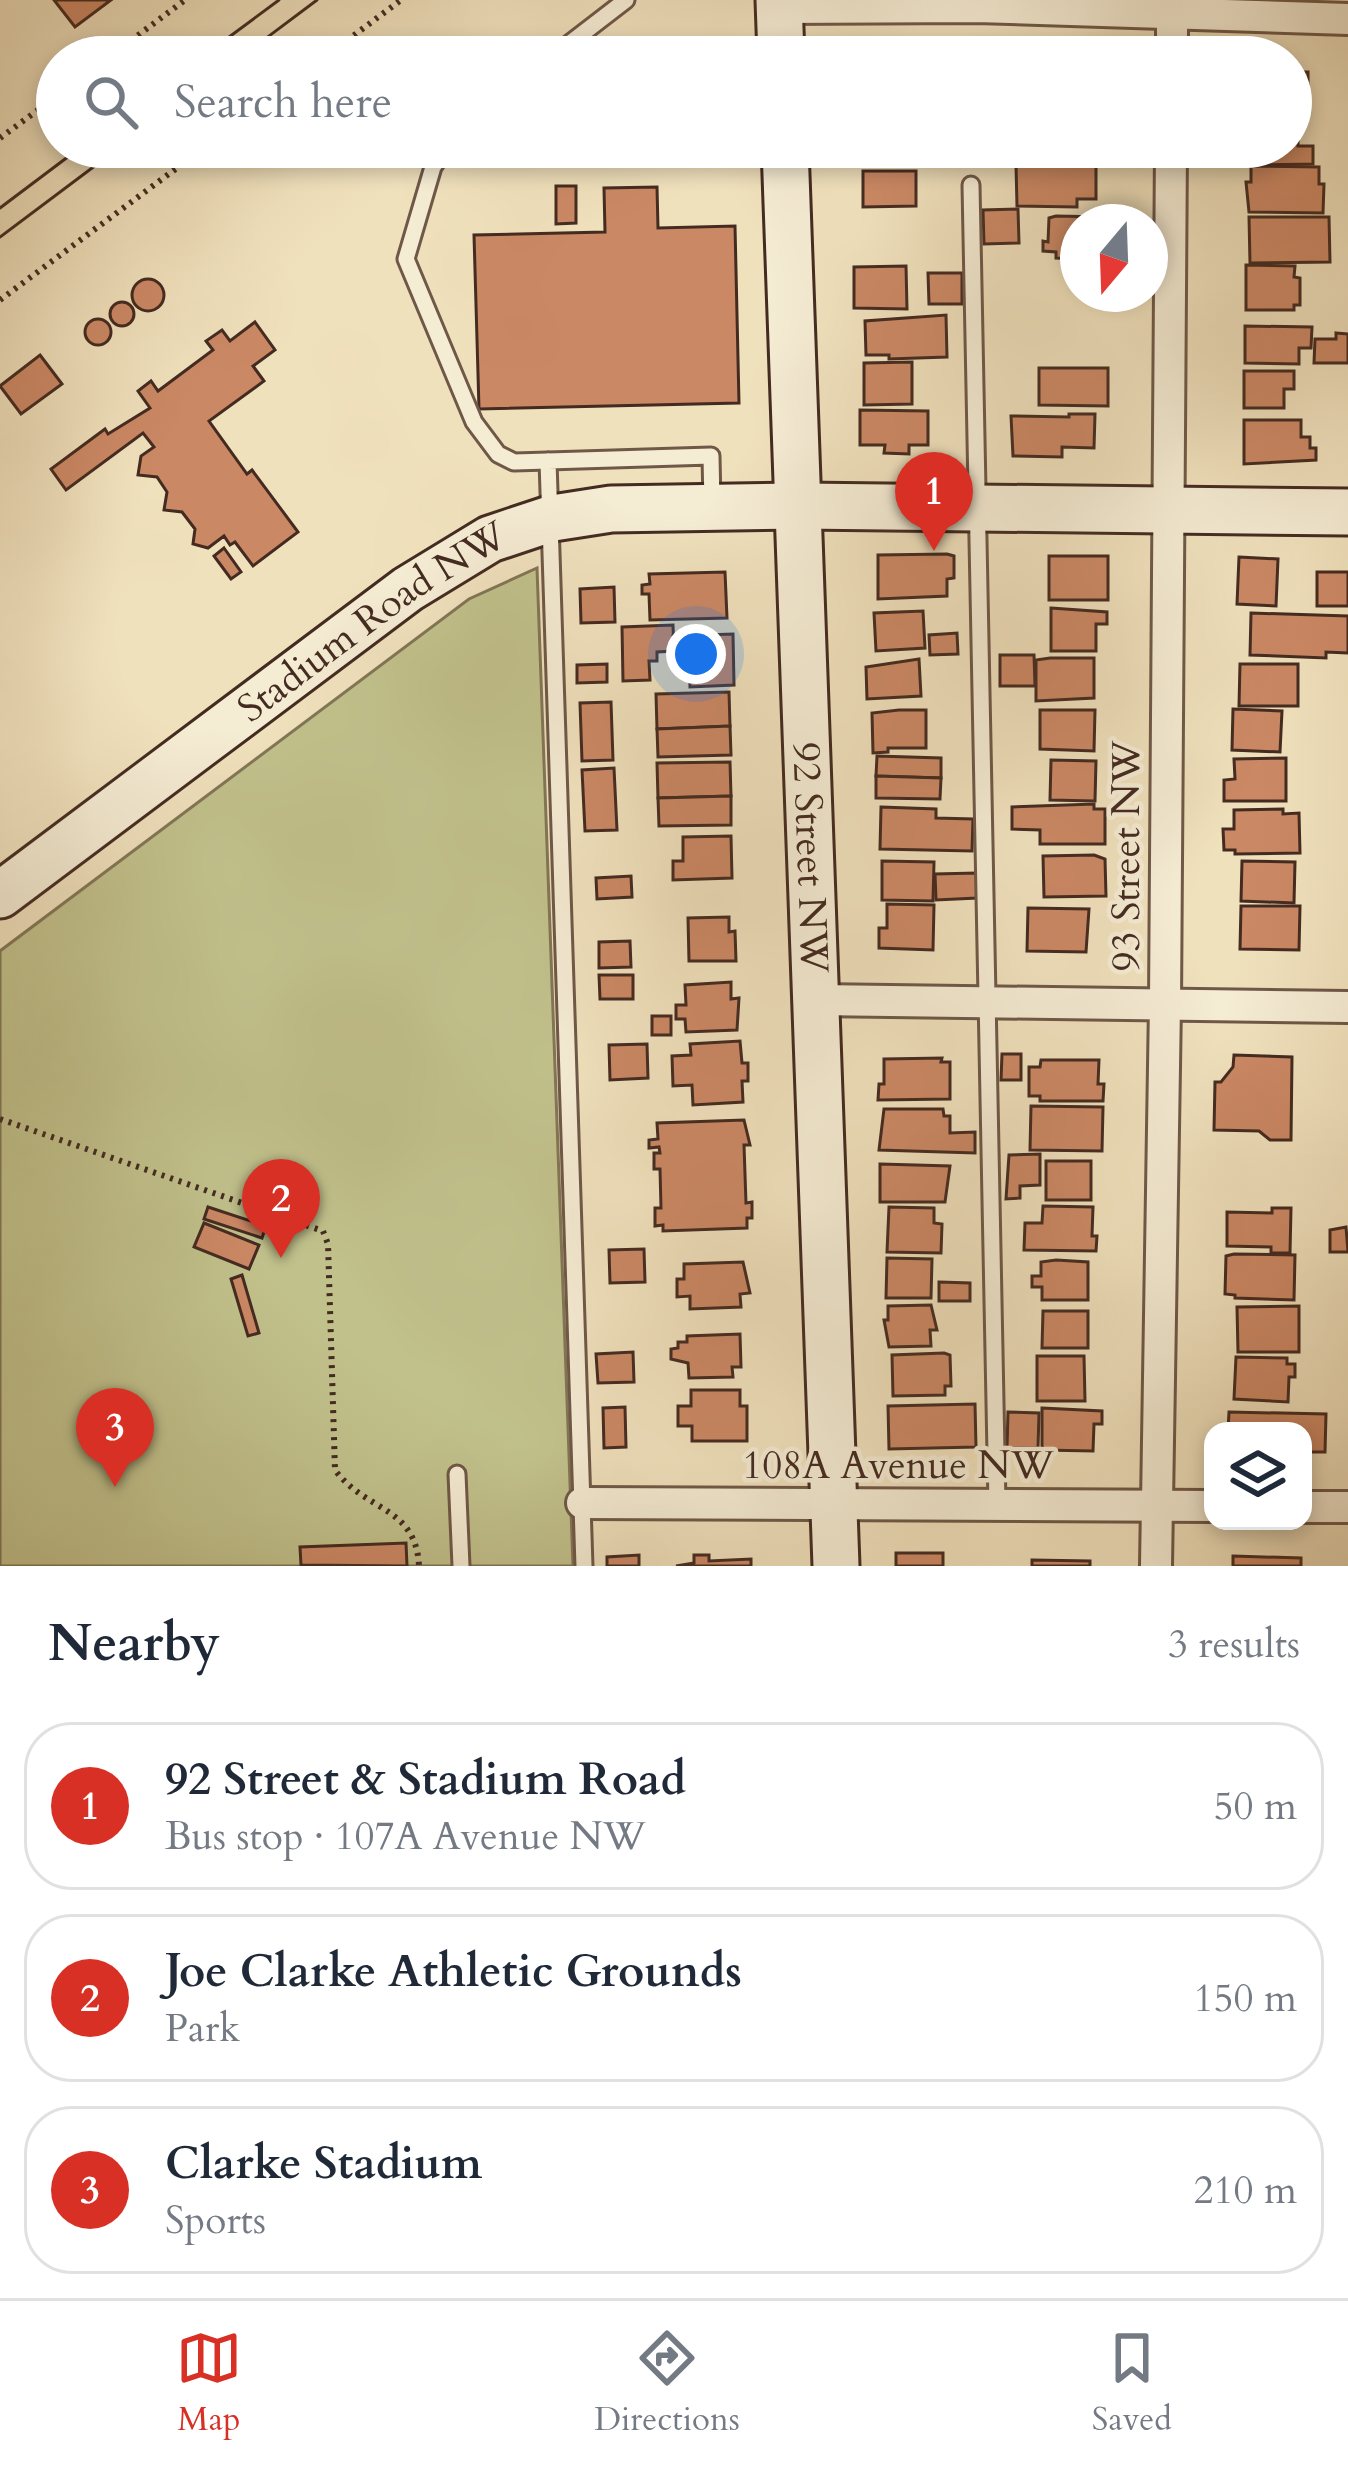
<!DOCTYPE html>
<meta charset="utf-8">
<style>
:root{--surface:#fff;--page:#f2f2f3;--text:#1f2937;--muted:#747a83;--line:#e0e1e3;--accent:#d93025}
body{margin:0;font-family:Cardo,serif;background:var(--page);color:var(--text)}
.controls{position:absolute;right:36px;bottom:36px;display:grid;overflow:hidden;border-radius:24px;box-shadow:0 6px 18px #0003}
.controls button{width:108px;height:108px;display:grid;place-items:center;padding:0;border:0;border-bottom:3px solid var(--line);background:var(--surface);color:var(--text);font:60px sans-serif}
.compass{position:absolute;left:1060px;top:204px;width:108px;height:108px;border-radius:50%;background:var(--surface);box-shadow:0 6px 18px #0003;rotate:199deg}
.you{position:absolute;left:696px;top:654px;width:42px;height:42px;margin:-30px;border:9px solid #fff;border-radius:50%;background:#1a73e8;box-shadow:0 0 0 18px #1a73e833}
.badge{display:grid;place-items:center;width:78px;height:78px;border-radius:50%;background:var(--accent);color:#fff;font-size:39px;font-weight:700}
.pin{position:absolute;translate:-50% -99px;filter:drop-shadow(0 3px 6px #0008)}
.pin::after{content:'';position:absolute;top:63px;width:42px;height:36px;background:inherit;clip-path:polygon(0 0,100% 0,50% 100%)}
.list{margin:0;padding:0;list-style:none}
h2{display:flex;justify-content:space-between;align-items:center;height:156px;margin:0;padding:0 48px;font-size:51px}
h2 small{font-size:39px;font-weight:400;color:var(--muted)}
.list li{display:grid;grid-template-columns:78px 1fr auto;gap:36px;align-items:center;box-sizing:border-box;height:168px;margin:0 24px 24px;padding:0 24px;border:3px solid var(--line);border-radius:48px}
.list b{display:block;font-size:45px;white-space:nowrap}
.list p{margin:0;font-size:39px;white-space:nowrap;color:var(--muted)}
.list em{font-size:39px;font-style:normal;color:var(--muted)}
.icon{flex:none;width:66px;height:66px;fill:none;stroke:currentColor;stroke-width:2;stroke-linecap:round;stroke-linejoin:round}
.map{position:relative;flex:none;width:1348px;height:1566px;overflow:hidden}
.search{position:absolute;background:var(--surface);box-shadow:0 6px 18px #0003;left:36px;right:36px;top:36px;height:132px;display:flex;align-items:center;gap:30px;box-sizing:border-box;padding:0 42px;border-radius:66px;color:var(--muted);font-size:45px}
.sheet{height:732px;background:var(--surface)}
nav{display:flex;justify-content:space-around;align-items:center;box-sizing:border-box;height:168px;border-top:3px solid var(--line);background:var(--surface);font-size:33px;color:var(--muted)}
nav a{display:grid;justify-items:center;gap:6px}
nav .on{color:var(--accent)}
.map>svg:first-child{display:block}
.green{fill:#c1c18c;stroke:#827656;stroke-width:3}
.building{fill:#cb8865;stroke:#442b21;stroke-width:3}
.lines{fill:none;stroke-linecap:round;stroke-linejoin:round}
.lane-casing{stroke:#6f5848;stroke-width:21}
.street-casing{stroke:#6f5848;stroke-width:36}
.secondary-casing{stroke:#442b21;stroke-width:51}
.path{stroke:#442b21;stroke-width:6;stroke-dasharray:3 6;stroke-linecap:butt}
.lane{stroke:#f5ecd4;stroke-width:15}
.street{stroke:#f5ecd4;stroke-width:30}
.secondary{stroke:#f5ecd4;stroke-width:45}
.tram{stroke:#442b21;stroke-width:3}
.labels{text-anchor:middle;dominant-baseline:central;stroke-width:9;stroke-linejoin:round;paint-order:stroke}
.street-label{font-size:39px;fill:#442b21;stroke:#f5ecd4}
</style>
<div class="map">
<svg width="1348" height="1566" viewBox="0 0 1348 1566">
<rect width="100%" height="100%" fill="#f0e1bd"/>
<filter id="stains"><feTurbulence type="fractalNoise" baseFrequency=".00167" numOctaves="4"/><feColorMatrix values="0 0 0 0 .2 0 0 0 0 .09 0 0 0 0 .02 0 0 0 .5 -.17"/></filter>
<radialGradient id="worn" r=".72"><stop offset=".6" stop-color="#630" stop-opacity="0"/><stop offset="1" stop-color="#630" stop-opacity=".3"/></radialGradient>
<polygon class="green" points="537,568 573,1566 0,1566 0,951 469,599"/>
<g class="building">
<polygon points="54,0 111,0 75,27"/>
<polygon points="1291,72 1308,72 1308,114 1291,115"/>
<polygon points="1298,122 1298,146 1313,146 1313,164 1248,165 1248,147 1291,147 1291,123"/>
<polygon points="858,147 905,147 905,157 858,159"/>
<polygon points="1015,147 1095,147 1094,160 1015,158"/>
<polygon points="1016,165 1096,166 1096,199 1077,199 1077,207 1017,206"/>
<polygon points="1251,166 1319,167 1319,184 1324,184 1323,213 1249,212 1246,182 1251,182"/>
<polygon points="863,171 916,171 916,206 863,207"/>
<polygon points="556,186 576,186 576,223 556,224"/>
<polygon points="657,187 658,228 735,226 739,403 479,409 474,235 605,232 604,188"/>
<polygon points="1018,209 1019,243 984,244 983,210"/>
<polygon points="1056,216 1104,217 1104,222 1078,222 1078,259 1056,258 1056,252 1043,251 1043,241 1048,242 1049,218"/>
<polygon points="1249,217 1329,217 1330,262 1250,263"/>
<polygon points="1246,265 1295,266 1294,277 1300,278 1300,305 1294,305 1294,310 1246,310"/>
<polygon points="906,266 907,309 854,308 854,267"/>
<polygon points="928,273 962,273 962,304 929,304"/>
<circle cx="148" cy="295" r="16"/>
<circle cx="122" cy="314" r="12"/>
<polygon points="946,315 947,357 889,359 889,355 866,355 865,321"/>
<circle cx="98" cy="332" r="13"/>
<polygon points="255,322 275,350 253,366 264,381 209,421 247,474 252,470 298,532 253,566 235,542 230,545 224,536 208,548 193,544 195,529 182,512 164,510 167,492 157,477 138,475 141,456 154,447 143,433 66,490 51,469 105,429 108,434 150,408 138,391 151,381 158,391 213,350 206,341 222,330 230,341"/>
<polygon points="1245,326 1312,327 1311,348 1299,348 1299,364 1245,363"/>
<polygon points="1336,333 1348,334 1348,363 1314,363 1315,339 1336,339"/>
<polygon points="40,355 62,384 21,414 0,386"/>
<polygon points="912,362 912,404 864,405 864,363"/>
<polygon points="1039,368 1108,368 1108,406 1039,405"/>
<polygon points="1244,371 1294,371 1294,389 1284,389 1284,408 1244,408"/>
<polygon points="860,410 928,411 928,445 909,445 909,454 884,453 885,445 860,445"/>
<polygon points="1069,414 1095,414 1094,448 1062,447 1062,457 1013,456 1011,416 1069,417"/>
<polygon points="1244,420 1301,420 1301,437 1310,437 1310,448 1316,448 1316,460 1244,464"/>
<polygon points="224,548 241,572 231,579 214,556"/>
<polygon points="947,554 954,556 954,578 947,579 947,596 878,599 878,555"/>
<rect x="1049" y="556" width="59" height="44"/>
<polygon points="1239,557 1278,559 1276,606 1237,604"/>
<polygon points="725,572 727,618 650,620 649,594 642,594 642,585 650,584 649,574"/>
<rect x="1317" y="572" width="31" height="34"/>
<polygon points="614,587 615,622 581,623 580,589"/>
<polygon points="1051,608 1107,612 1107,624 1096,624 1096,651 1051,651"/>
<polygon points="923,611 925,648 876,651 874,613"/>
<polygon points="1251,613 1348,616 1348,653 1326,652 1326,658 1250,655"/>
<polygon points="673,625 674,651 657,652 657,661 649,661 650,680 623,681 622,627"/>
<polygon points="957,633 958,654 930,655 929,635"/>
<polygon points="733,634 734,685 690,687 689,658 674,658 673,636"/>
<polygon points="1000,655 1034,655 1035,686 1000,686"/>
<polygon points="1050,658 1094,658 1094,698 1036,701 1036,660"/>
<polygon points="919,659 921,696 867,699 866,667"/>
<polygon points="607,664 607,682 577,683 577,665"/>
<polygon points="1240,664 1298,664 1298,706 1239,706"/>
<polygon points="729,692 730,726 657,729 656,694"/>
<polygon points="611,702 613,760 582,761 580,703"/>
<polygon points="1233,709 1282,711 1280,752 1232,750"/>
<polygon points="899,710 926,710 926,748 888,748 888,752 873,753 872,713"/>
<polygon points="1040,710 1095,710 1094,751 1040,749"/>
<polygon points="730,726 731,755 658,757 657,729"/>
<polygon points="877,756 941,758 941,778 876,776"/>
<polygon points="1286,758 1286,801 1224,801 1224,780 1235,779 1234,759"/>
<polygon points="1051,760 1096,761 1095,801 1050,800"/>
<polygon points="730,762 731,796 658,798 657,763"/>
<polygon points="614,768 617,830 585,831 582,770"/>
<polygon points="876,776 941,778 940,799 876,798"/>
<polygon points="731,796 731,825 659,826 658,798"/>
<polygon points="1094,804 1094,809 1105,809 1105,844 1040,844 1040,830 1012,829 1012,807"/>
<polygon points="881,807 936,809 936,818 973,819 972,851 880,849"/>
<polygon points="1283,809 1283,814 1299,813 1300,853 1235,854 1235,850 1224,850 1223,829 1234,829 1234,810"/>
<polygon points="731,836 732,878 673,880 673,861 683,861 683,837"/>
<polygon points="1094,855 1105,859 1106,896 1044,897 1043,856"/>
<polygon points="882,861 934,862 933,901 882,900"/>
<polygon points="1242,861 1295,862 1294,903 1241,901"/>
<polygon points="976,873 977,898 936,900 935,874"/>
<polygon points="631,876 632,897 597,899 596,878"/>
<polygon points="887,904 934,905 933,950 879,948 879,928 887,928"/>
<polygon points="1241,906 1300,906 1299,950 1240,949"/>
<polygon points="1028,908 1089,909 1086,952 1027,951"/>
<polygon points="729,917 729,932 735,931 736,961 689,961 688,918"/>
<polygon points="630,941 631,967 599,968 599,942"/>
<polygon points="599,975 633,975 633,999 600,999"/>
<polygon points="731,982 731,999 739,998 737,1030 686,1032 685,1019 676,1019 676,1005 686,1005 685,985"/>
<rect x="652" y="1016" width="19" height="19"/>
<polygon points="740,1041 742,1063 748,1063 748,1081 742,1081 743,1102 693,1105 692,1085 673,1086 672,1056 691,1055 690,1044"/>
<polygon points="647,1044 648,1078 610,1080 609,1045"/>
<polygon points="1002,1054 1021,1054 1021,1080 1001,1080"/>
<polygon points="1234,1055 1292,1057 1291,1140 1270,1140 1259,1131 1214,1130 1215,1082 1221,1082 1233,1067"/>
<polygon points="942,1058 941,1062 950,1062 950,1099 878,1100 879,1084 884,1084 884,1059"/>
<polygon points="1041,1060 1099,1060 1098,1084 1104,1084 1103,1101 1040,1101 1040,1096 1029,1096 1029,1067 1040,1067"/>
<polygon points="1031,1106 1103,1107 1102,1151 1030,1150"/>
<polygon points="884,1109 943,1109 944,1116 950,1116 950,1133 975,1132 975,1153 879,1150"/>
<polygon points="744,1120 750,1145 744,1145 746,1203 752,1202 752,1218 747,1218 747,1228 663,1231 663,1225 655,1226 655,1208 661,1208 660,1169 654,1169 654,1153 660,1153 659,1147 649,1148 649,1140 658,1139 657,1123"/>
<polygon points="1040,1154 1040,1185 1020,1186 1020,1198 1006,1199 1009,1155"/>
<rect x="1046" y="1161" width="45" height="39"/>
<polygon points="880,1164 950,1166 945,1202 880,1202"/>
<polygon points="1043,1206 1093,1207 1092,1236 1097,1236 1096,1251 1024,1250 1025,1223 1042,1223"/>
<polygon points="208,1207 266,1226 262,1238 204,1219"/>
<polygon points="889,1207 934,1208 934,1223 942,1224 941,1253 887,1252"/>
<polygon points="1272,1208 1291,1208 1290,1253 1271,1253 1271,1247 1227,1246 1227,1212 1272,1213"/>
<polygon points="204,1223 259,1245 249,1269 194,1247"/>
<polygon points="1346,1227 1348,1252 1330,1252 1330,1230"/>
<polygon points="644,1249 645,1282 610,1283 609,1250"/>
<polygon points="1234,1254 1295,1255 1294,1300 1235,1298 1235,1295 1225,1294 1226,1256"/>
<polygon points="887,1258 932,1259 931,1298 886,1298"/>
<polygon points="1056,1260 1088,1262 1088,1300 1042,1300 1042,1287 1032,1287 1032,1276 1041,1276 1041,1262"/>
<polygon points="743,1262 750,1293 740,1294 741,1307 690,1309 690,1296 677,1297 677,1279 684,1279 684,1264"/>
<polygon points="242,1275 259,1333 248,1336 231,1279"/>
<polygon points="939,1282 970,1283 970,1301 939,1301"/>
<polygon points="931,1305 937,1330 930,1330 931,1346 889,1347 884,1320 888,1320 888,1306"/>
<polygon points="1299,1306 1299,1352 1238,1352 1237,1307"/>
<polygon points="1043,1311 1088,1311 1088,1348 1042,1348"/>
<polygon points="740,1334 741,1367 732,1367 733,1377 689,1378 688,1363 671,1359 671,1349 678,1348 678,1342 687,1342 687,1336"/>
<polygon points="633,1352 634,1382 598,1383 596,1354"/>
<polygon points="944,1353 950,1355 951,1386 945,1386 945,1395 893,1396 892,1355"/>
<polygon points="1037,1356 1084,1356 1085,1401 1037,1401"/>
<polygon points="1236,1357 1287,1358 1287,1364 1295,1364 1295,1377 1289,1377 1288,1402 1234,1399"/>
<polygon points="691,1390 740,1390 740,1406 747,1406 747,1441 692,1441 692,1426 678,1426 678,1406 691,1406"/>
<polygon points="975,1404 976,1447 889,1449 888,1406"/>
<polygon points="625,1407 626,1447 604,1448 603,1408"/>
<polygon points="1042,1408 1102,1411 1102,1424 1094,1424 1093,1451 1042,1450"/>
<polygon points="1008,1412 1039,1413 1038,1448 1007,1448"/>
<polygon points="1229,1412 1326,1414 1325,1452 1303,1452 1303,1431 1228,1431"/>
<polygon points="406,1543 407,1566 301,1565 300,1547"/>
<rect x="896" y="1553" width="47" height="13"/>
<polygon points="639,1555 639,1566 607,1566 607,1557"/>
<polygon points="694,1555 709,1555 709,1561 751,1559 751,1566 676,1566 694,1563"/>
<polygon points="1233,1556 1301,1558 1301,1566 1233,1566"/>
<polygon points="1032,1560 1090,1561 1090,1566 1032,1566"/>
</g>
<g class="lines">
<g class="lane-casing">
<g id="lane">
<polyline points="552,57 626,0"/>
<polyline points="447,147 433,167 406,259 474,422 498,454 514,462 548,461"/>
<polyline points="971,185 997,1504"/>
<polyline points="457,1474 461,1566"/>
<polyline points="584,1566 548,461 711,456 712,504"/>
</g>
</g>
<g class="street-casing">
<g id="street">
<polyline points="779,8 977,7 1348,19"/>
<polyline points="1172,57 1172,0"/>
<polyline points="817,1000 1348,1007"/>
<polyline points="582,1503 1213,1506"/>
<polyline points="1303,1507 1348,1507"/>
<polyline points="1156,1566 1165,1004 1171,147"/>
</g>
</g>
<g class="secondary-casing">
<g id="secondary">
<polyline points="779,0 781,57"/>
<path id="s1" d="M785 147 836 1566"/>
<path id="s2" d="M0 895 408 589 490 539 553 518 611 509 801 506 1348 512"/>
</g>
</g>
<g class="path">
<polyline points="109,57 185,0"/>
<polyline points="325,57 401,0"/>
<polyline points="0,138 57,96"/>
<polyline points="0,300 205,147"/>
<path d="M0 1119 323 1231 328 1244 335 1470C366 1512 416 1506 419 1566"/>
</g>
<use href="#lane" class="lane"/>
<use href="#street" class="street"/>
<use href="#secondary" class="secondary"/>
<g class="tram">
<polyline points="202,57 279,0"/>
<polyline points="241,57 317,0"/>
<polyline points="0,208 81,147"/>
<polyline points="0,237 120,147"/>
</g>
</g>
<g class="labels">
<g class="street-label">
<text stroke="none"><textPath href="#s2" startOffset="462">Stadium Road NW</textPath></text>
<text stroke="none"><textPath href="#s1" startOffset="711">92 Street NW</textPath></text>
<text transform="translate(1126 856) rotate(-90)">93 Street NW</text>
<text x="898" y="1465">108A Avenue NW</text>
</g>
</g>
<rect width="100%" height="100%" filter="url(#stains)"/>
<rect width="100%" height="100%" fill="url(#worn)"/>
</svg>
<div class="controls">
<button><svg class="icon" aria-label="layers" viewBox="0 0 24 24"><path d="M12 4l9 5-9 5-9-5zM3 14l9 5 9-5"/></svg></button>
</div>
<svg class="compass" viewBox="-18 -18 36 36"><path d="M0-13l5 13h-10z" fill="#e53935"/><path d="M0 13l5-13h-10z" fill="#747a83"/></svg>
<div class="you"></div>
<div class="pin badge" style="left:934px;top:551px">1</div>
<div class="pin badge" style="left:281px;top:1258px">2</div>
<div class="pin badge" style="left:115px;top:1487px">3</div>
<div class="search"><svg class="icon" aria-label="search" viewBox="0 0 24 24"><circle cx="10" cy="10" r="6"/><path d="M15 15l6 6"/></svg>Search here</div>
</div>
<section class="sheet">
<h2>Nearby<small>3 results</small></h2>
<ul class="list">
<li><span class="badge">1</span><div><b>92 Street &amp; Stadium Road</b><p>Bus stop · 107A Avenue NW</p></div><em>50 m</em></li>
<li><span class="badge">2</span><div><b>Joe Clarke Athletic Grounds</b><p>Park</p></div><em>150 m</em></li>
<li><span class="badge">3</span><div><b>Clarke Stadium</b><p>Sports</p></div><em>210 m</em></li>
</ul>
</section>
<nav>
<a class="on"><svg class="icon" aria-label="map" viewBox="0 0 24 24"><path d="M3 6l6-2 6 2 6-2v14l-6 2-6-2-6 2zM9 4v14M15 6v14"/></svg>Map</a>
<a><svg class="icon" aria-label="directions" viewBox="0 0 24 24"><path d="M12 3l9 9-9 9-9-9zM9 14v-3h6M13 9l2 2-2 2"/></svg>Directions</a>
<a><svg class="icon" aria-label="saved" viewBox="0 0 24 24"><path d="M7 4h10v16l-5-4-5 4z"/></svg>Saved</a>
</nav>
